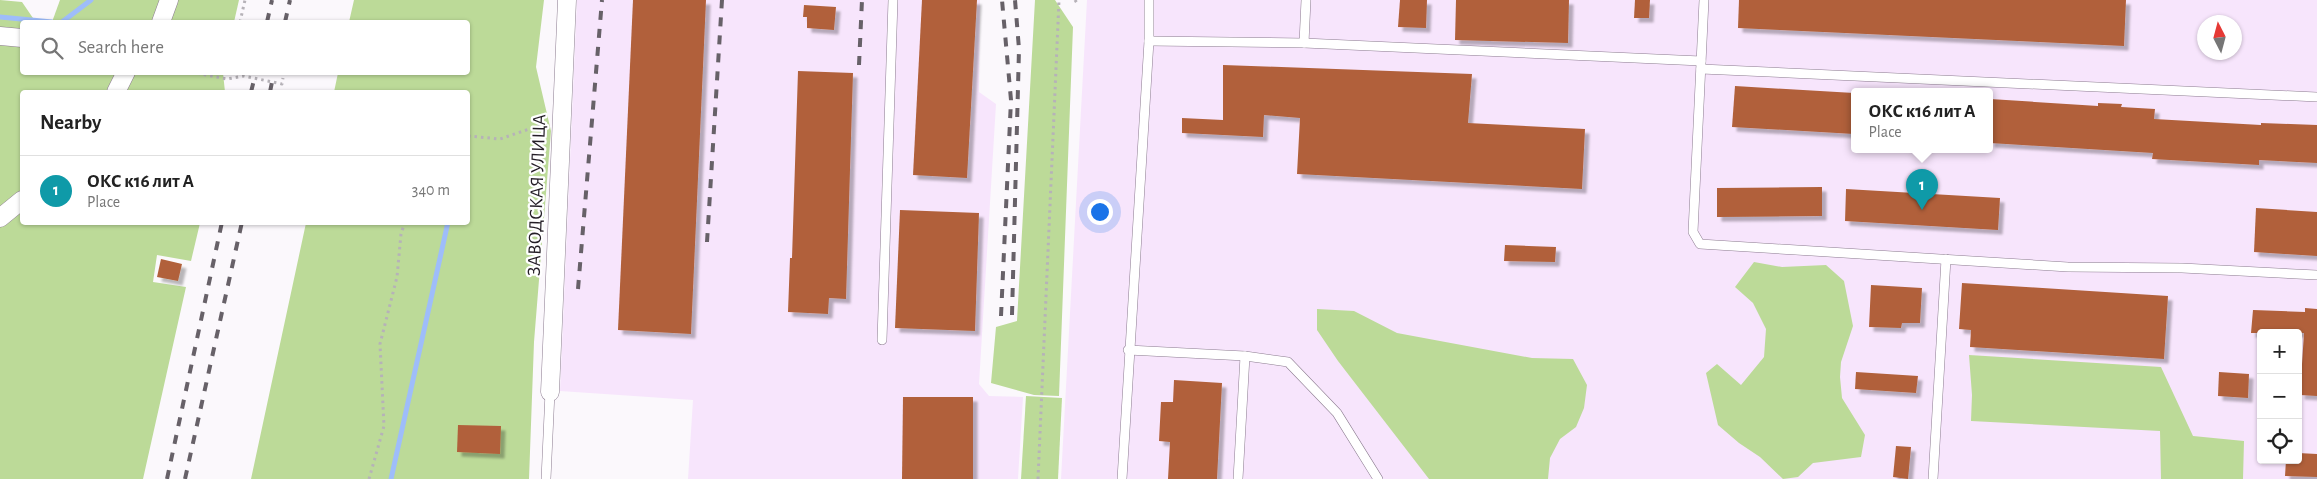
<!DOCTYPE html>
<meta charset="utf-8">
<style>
:root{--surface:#fff;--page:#f6f6f6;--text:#222;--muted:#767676;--line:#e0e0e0;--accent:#ac4818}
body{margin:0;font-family:"Alegreya Sans",sans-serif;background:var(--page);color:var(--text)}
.controls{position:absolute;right:15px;bottom:15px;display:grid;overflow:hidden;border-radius:5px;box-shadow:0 1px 4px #0004}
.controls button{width:45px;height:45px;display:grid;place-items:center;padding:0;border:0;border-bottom:1px solid var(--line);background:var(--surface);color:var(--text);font:25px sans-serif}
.compass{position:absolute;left:2197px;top:15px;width:45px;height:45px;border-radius:50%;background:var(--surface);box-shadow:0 1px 4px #0004;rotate:354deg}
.you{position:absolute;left:1099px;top:211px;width:18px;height:18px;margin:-12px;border:4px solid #fff;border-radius:50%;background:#1a73e8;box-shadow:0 0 0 8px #1a73e833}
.badge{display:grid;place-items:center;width:32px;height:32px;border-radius:50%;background:var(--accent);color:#fff;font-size:16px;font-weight:700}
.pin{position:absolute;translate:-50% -41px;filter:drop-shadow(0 1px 2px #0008)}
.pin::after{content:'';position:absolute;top:26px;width:18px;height:15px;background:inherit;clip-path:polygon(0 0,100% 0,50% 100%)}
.popup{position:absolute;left:1851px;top:88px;width:142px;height:65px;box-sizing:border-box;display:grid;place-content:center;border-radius:5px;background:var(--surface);filter:drop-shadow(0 1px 4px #0005);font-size:16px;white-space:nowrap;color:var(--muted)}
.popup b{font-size:19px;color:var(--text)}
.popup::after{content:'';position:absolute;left:50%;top:100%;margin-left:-10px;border:10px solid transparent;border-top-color:var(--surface)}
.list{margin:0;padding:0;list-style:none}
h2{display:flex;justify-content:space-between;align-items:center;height:65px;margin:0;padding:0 20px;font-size:21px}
h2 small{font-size:16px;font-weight:400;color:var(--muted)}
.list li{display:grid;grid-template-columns:32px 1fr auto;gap:15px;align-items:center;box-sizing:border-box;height:70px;padding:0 20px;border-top:1px solid var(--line)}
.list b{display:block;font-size:19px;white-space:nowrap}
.list p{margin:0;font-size:16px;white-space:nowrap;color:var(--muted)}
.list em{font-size:16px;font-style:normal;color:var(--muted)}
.icon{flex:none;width:28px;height:28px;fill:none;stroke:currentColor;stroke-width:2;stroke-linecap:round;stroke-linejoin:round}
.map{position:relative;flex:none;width:2317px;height:479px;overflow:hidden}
.search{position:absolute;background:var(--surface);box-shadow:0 1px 4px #0004;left:20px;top:20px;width:450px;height:55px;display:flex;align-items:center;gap:12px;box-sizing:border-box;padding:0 18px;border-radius:5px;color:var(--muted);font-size:19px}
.panel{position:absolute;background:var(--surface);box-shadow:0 1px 4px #0004;left:20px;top:90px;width:450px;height:135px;border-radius:5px}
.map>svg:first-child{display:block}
.built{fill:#f7e5fc;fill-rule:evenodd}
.green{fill:#bcda98}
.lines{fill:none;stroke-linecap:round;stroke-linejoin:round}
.stream{stroke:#9ebdfa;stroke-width:5}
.building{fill:#b1613a;filter:url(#shadow)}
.lane-casing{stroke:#8c7c90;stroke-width:10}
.street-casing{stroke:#8c7c90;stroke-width:19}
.path{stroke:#b6b2b8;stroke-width:3;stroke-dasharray:2.5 4;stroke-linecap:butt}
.lane{stroke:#fff;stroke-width:9}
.street{stroke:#fff;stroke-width:18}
.rail{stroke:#676168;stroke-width:4;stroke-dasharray:9 9;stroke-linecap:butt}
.labels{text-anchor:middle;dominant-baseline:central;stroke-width:4.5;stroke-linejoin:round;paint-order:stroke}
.street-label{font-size:19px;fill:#241e26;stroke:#fff}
</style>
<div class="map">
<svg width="2317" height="479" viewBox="0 0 2317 479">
<defs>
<filter id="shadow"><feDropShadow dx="4.5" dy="4.5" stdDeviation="1" flood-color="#0004"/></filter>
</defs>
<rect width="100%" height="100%" fill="#fbf8fc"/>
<g class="built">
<polygon points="577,0 980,0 979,92 996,104 979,384 989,396 1023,397 1018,479 688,479 693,400 560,391"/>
<path d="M1087 0H2317V479H1061ZM2204 22H2234V52H2204ZM1854 91H1990V149H1854ZM2261 333H2298V460H2261Z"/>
</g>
<g class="green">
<polygon points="0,0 22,2 35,21 35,22 22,22 22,72 223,73 225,92 22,92 22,222 200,223 191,261 157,255 153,282 186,287 143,479 0,479"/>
<polygon points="60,0 239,0 234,22 52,22"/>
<polygon points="354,0 544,0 536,67 551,131 534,342 529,479 251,479 306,223 468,222 468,92 334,92 338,73 468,72 468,22 349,22"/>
<polygon points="1035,0 1055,0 1073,27 1059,396 1034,395 991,383 996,327 1017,321"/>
<polygon points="1754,262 1782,267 1826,265 1844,281 1853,326 1841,362 1840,377 1842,398 1865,435 1861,457 1813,463 1798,477 1783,479 1760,457 1739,443 1718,425 1706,373 1717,364 1741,385 1764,357 1766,329 1753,303 1735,287"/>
<polygon points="1317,309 1354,311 1397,333 1532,358 1573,359 1587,385 1584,408 1576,427 1560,439 1550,458 1548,479 1429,479 1338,361 1317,330"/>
<polygon points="1969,355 2161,367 2193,436 2244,441 2243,479 2161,479 2160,431 1971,421 1972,395"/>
<polygon points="1026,396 1062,398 1058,479 1021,479"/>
</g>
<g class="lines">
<g class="stream">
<polyline points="0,17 52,22"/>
<polyline points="62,22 91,0"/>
<polyline points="391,479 448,222"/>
</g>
</g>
<g class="building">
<polygon points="633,0 706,0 691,334 618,330"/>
<polygon points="922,0 977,0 967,178 913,175"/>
<polygon points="1400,0 1427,0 1426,28 1398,27"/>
<polygon points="1456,0 1569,0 1568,43 1455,40"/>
<polygon points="1635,0 1650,0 1649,18 1634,18"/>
<polygon points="1739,0 2126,0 2124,46 1738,28"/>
<polygon points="804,5 836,7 834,30 807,28 807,17 803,17"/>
<polygon points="1223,65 1472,74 1468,123 1585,129 1582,189 1297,174 1300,118 1264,115 1263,137 1182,133 1182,118 1223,120"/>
<polygon points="798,71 853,73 846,299 829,298 828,314 788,312 790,258 792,258"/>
<polygon points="1735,86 1854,93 1854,134 1732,127"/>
<polygon points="1990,99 2098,106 2098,103 2122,104 2121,107 2155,109 2154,119 2261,125 2261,123 2317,125 2317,163 2259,160 2259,165 2152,159 2153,153 1990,143"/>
<polygon points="1822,187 1822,216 1717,217 1717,188"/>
<polygon points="1846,189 2000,198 1998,230 1845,221"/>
<polygon points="2256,208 2317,212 2317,256 2254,252"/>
<polygon points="900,210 979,213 975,331 895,328"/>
<polygon points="1505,245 1556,247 1555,262 1504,261"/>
<polygon points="161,259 182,264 178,281 157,277"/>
<polygon points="1962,283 2168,296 2164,359 1970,347 1971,330 1959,329"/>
<polygon points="1871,285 1922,288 1920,323 1902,323 1901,328 1869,327"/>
<polygon points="2305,308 2317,309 2317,396 2300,395 2304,333 2251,333 2253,310 2305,312"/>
<polygon points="1856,372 1918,376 1916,393 1855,389"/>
<polygon points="2219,372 2249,374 2248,398 2218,396"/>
<polygon points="1174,380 1222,383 1217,479 1168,479 1170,442 1159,441 1161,402 1173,402"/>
<polygon points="903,397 973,397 973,479 902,479"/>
<polygon points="458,425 501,426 500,454 457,452"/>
<polygon points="1896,446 1911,447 1908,479 1893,477"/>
<polygon points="2298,453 2317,454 2317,477 2285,476 2286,460 2298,460"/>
</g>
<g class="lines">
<g class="lane-casing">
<g id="lane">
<polyline points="1704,0 1693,232 1700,244 2068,267 2182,268 2317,275"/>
<polyline points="1149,41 1304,43 1701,61"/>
<polyline points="1304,43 1306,0"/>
<polyline points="1701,69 2317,97"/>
<polyline points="882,340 893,0"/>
<polyline points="1128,350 1245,356 1288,362 1337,413 1378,479"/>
<polyline points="546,479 550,392"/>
<polyline points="1122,479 1149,41 1149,0"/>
<polyline points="1238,479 1245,356"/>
<polyline points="1933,479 1946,259"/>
</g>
</g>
<g class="street-casing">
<g id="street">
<polyline points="161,22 169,0"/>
<polyline points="0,36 22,38"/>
<polyline points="116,92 126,72"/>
<polyline points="0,218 22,200"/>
<polyline points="550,392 567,0"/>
</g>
</g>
<g class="path">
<polyline points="1075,0 1077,3"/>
<polyline points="240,22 245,0"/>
<polyline points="191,72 227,79 244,76 282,84 283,78"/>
<polyline points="468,136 500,139 547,123"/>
<polyline points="369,479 384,426 380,344 397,277 401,234 405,222"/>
<polyline points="1038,479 1059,0"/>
</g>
<use href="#lane" class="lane"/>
<use href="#street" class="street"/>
<g class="rail">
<polyline points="267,22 272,0"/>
<polyline points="285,22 290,0"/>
<polyline points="859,65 862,0"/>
<polyline points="251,92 256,72"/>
<polyline points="270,92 274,72"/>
<polyline points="707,242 722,0"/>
<polyline points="578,289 602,0"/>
<polyline points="1012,315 1019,49 1015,0"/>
<polyline points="1001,316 1011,100 1002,0"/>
<polyline points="167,479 222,222"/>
<polyline points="185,479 242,222"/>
</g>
</g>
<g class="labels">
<g class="street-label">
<text transform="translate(537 195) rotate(-88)">ЗАВОДСКАЯ УЛИЦА</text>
</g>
</g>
</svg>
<div class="controls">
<button>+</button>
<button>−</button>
<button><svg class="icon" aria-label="locate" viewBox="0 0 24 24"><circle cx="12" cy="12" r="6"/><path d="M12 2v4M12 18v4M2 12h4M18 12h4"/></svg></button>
</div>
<svg class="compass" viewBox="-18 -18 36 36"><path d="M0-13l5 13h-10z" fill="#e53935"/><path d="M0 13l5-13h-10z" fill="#767676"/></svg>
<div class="you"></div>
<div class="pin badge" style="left:1922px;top:210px;background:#0f9aa8">1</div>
<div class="popup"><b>ОКС к16 лит А</b>Place</div>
<div class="search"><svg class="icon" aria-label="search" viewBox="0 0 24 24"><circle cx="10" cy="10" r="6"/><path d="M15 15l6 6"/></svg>Search here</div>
<section class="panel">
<h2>Nearby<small></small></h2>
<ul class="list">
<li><span class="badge" style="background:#0f9aa8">1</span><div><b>ОКС к16 лит А</b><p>Place</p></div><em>340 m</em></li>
</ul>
</section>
</div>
